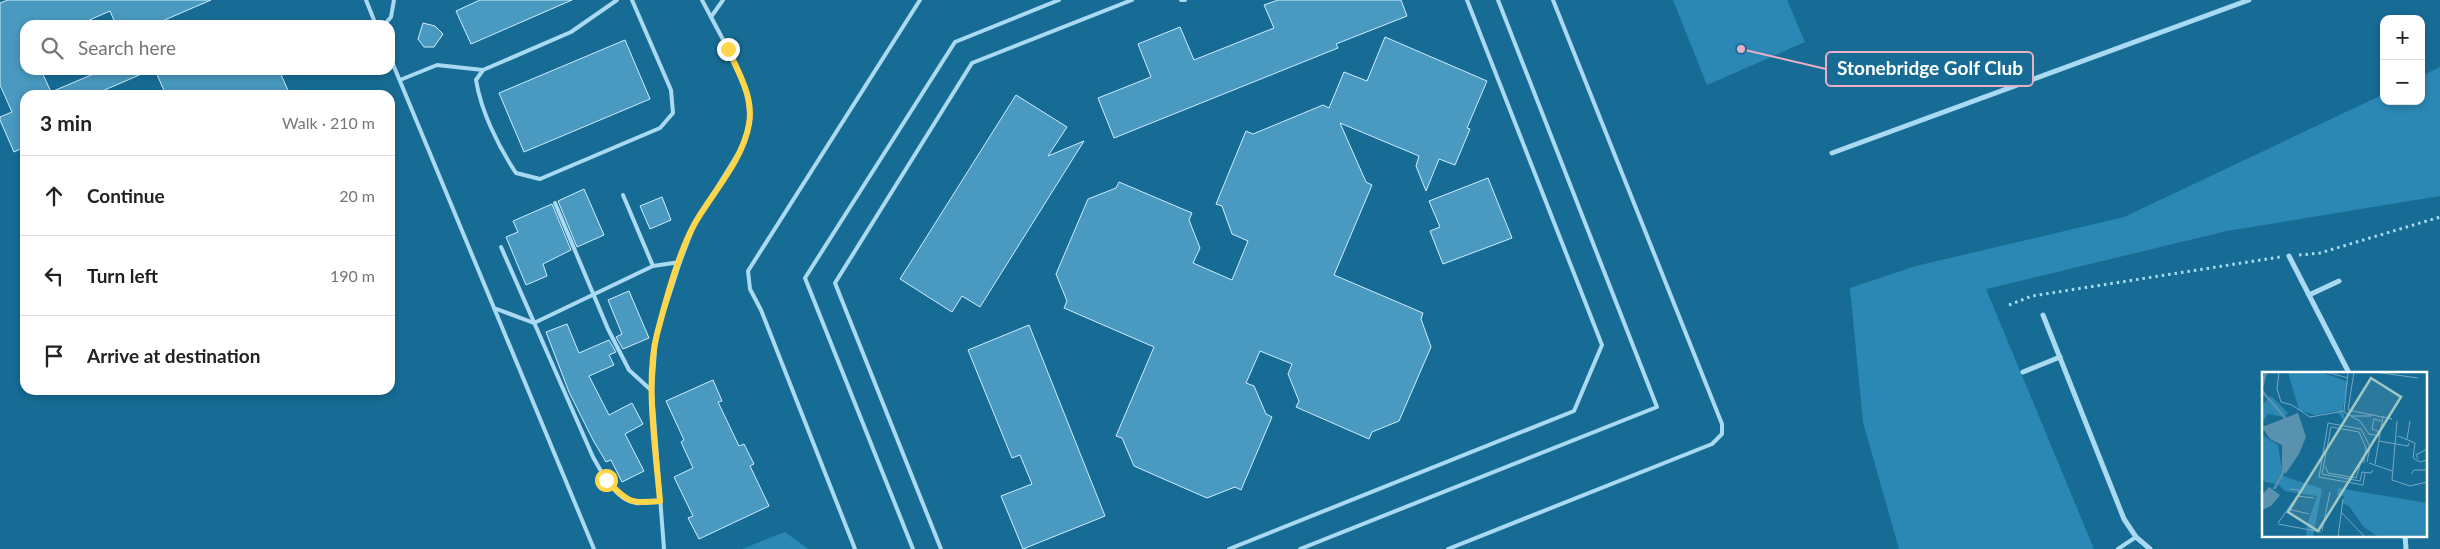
<!DOCTYPE html>
<meta charset="utf-8">
<style>
:root{--surface:#fff;--page:#f2f2f2;--text:#202124;--muted:#757577;--line:#e0e0e0}
body{margin:0;font-family:Lato,sans-serif;background:var(--page);color:var(--text)}
.controls{position:absolute;right:15px;top:15px;display:grid;overflow:hidden;border-radius:10px;box-shadow:0 2px 8px #0003}
.controls button{width:45px;height:45px;display:grid;place-items:center;padding:0;border:0;border-bottom:1px solid var(--line);background:var(--surface);color:var(--text);font:25px sans-serif}
.stop{position:absolute;width:15px;height:15px;margin:-11px;border:4px solid #ffd54a;border-radius:50%;background:#fff}
.stop.end{background:#ffd54a;border-color:#fff;box-shadow:0 1px 5px #0008}
.list{margin:0;padding:0;list-style:none}
h2{display:flex;justify-content:space-between;align-items:center;height:65px;margin:0;padding:0 20px;font-size:21px}
h2 small{font-size:16px;font-weight:400;color:var(--muted)}
.list li{display:grid;grid-template-columns:32px 1fr auto;gap:15px;align-items:center;box-sizing:border-box;height:80px;padding:0 20px;border-top:1px solid var(--line)}
.list b{display:block;font-size:19px;white-space:nowrap}
.list em{font-size:16px;font-style:normal;color:var(--muted)}
.icon{flex:none;width:28px;height:28px;fill:none;stroke:currentColor;stroke-width:2;stroke-linecap:round;stroke-linejoin:round}
.map{position:relative;flex:none;width:2440px;height:549px;overflow:hidden}
.search{position:absolute;background:var(--surface);box-shadow:0 2px 8px #0003;left:20px;top:20px;width:375px;height:55px;display:flex;align-items:center;gap:12px;box-sizing:border-box;padding:0 18px;border-radius:15px;color:var(--muted);font-size:19px}
.panel{position:absolute;background:var(--surface);box-shadow:0 2px 8px #0003;left:20px;top:90px;width:375px;height:305px;border-radius:15px}
.map>svg:first-child{display:block}
.green{fill:#2b88b4}
.building{fill:#4999c0;stroke:#d0eefc}
.lines{fill:none;stroke-linecap:round;stroke-linejoin:round}
.path{stroke:#a9daf1;stroke-width:3;stroke-dasharray:2.5 4;stroke-linecap:butt}
.lane{stroke:#a9daf1;stroke-width:4}
.street{stroke:#a9daf1;stroke-width:5}
.route{stroke:#ffd54a;stroke-width:6}
.inset-river{fill:none;stroke:#5992ae;stroke-width:2.5}
.inset-road{fill:none;stroke:#74a7c0;stroke-width:1}
.view{fill:#9fc8c5;fill-opacity:0.15;stroke:#9fc8c5;stroke-width:2.5}
.inset-edge{fill:none;stroke:#fff;stroke-width:2.5}
.leader{fill:none;stroke:#eaaec6;stroke-width:2}
.callout-dot{fill:#eaaec6;stroke:#176c96;stroke-width:2}
.callout{fill:#176c96;stroke:#eaaec6;stroke-width:2}
.callout-label{font-size:19px;text-anchor:middle;font-weight:bold;fill:#fff}
</style>
<div class="map">
<svg width="2440" height="549" viewBox="0 0 2440 549">
<rect width="100%" height="100%" fill="#176c96"/>
<g class="green">
<polygon points="1673,0 1787,0 1805,42 1707,85"/>
<polygon points="2440,67 2440,196 2227,231 1986,289 2094,549 1899,549 1863,422 1850,288 1916,266 2124,217 2384,94 2384,101 2421,101 2421,76"/>
<polygon points="785,532 808,549 742,549"/>
</g>
<g class="building">
<polygon points="8,0 211,0 153,25 116,25 110,11 78,25 25,25 25,70 41,70 51,92 103,70 151,70 93,95 25,95 25,147 14,152 0,120 0,117 12,112 0,85 0,3"/>
<polygon points="480,0 572,0 471,44 456,11"/>
<polygon points="1278,0 1401,0 1407,16 1336,44 1338,48 1114,138 1098,98 1151,77 1138,44 1180,27 1194,60 1274,28 1264,5"/>
<polygon points="423,23 435,26 443,34 434,47 424,47 418,39"/>
<polygon points="1385,37 1487,81 1467,128 1470,129 1455,165 1439,159 1426,191 1416,166 1419,156 1340,123 1366,182 1372,185 1334,275 1423,313 1421,319 1431,347 1399,421 1372,432 1369,439 1296,407 1299,401 1288,374 1292,364 1260,351 1246,383 1254,386 1266,414 1272,417 1241,490 1235,487 1207,498 1134,466 1122,438 1116,436 1154,347 1064,308 1067,301 1056,274 1088,199 1116,188 1119,182 1192,213 1189,220 1200,248 1193,263 1232,280 1248,241 1232,234 1222,206 1216,204 1246,131 1253,134 1323,105 1329,108 1344,72 1367,81"/>
<polygon points="625,40 650,99 524,152 499,93"/>
<polygon points="155,70 279,70 290,95 166,95"/>
<polygon points="1016,95 1067,127 1048,156 1084,141 980,307 962,296 952,312 900,279"/>
<polygon points="1488,178 1512,238 1443,264 1430,231 1440,227 1429,201"/>
<polygon points="584,189 604,235 577,247 558,201"/>
<polygon points="662,197 671,220 650,229 640,206"/>
<polygon points="552,204 571,250 543,264 547,276 526,285 506,237 518,232 513,221"/>
<polygon points="629,291 649,338 623,349 616,337 622,334 608,300"/>
<polygon points="567,324 579,353 609,340 616,352 609,355 614,365 589,376 609,415 632,403 643,424 625,434 644,471 622,482 611,460 606,462 593,440 569,392 546,332"/>
<polygon points="1029,325 1105,516 1023,549 1001,496 1032,484 1020,455 1012,458 968,350"/>
<polygon points="713,380 722,401 718,402 739,446 744,444 754,464 750,466 769,506 699,539 688,518 693,516 674,477 693,468 681,442 684,440 666,401"/>
</g>
<g class="lines">
<g class="path">
<polyline points="2299,255 2320,253 2440,217"/>
<polyline points="2009,305 2032,296 2280,257"/>
</g>
<g class="lane">
<polyline points="366,0 376,25"/>
<polyline points="1181,0 1185,0"/>
<polyline points="711,17 723,0"/>
<polyline points="384,25 391,17 394,0"/>
<polyline points="390,57 594,549"/>
<path d="M483 70 476 80C481 111 498 146 516 173L540 179 660 128 673 113 671 90 632 0"/>
<polyline points="400,80 437,65 483,70 571,32 617,0"/>
<polyline points="623,195 653,266"/>
<polyline points="555,203 608,329 629,370 652,391"/>
<path d="M501 247 593 457C602 473 616 501 636 503 644 504 653 501 660 501"/>
<polyline points="494,308 534,323 653,266 680,262"/>
<polyline points="664,549 652,391 656,336 680,262 694,225 742,147 750,123 747,92 728,49 702,0"/>
<polyline points="855,549 761,310 750,289 748,271 920,0"/>
<polyline points="913,549 805,278 955,42 1059,0"/>
<polyline points="941,549 835,283 972,63 1132,0"/>
<polyline points="1229,549 1574,411 1602,345 1467,0"/>
<polyline points="1300,549 1657,407 1498,0"/>
<polyline points="1448,549 1712,444 1722,434 1722,424 1553,0"/>
<polyline points="2118,549 2136,537"/>
</g>
<g class="street">
<polyline points="1832,153 2249,0"/>
<polyline points="2289,256 2349,373"/>
<polyline points="2309,295 2339,281"/>
<polyline points="2043,315 2124,519 2136,537 2150,549"/>
<polyline points="2023,372 2060,357"/>
<polyline points="2405,535 2406,549"/>
</g>
</g>
<g class="lines">
<path class="route" d="M606 480C629 502 628 504 660 501 656 453 645 380 657 334 666 300 678 254 695 223 713 192 743 160 749 124 754 97 738 72 728 49"/>
</g>
<g transform="translate(2262 372)">
<rect width="165" height="165" fill="#176c96"/>
<path d="M26 0H59L86 10 81 36 83 50 75 39 53 43 37 38ZM9 24 26 41 22 45 6 42 0 51V33ZM0 63 16 73 21 104 60 117 51 165H44L45 153 55 124 23 119 17 113 0 109ZM76 116 165 131V165H116L101 154 87 134 80 131 82 124 75 123Z" fill="#2b88b4"/>
<path d="M36 41 44 65 37 82 24 101H20V73L8 67 0 55ZM7 115 18 123 9 134 0 138V123Z" fill="#5992ae"/>
<path class="inset-river" d="M0 15 4 0M0 19 24 47M12 117 21 101"/>
<path class="inset-road" d="M17 0 15 17 19 30 30 33 48 45 82 39M64 0 86 6M86 0 82 40 98 49 107 62 118 64M92 0 86 38 130 47 125 45M113 0 156 6M89 44H109M135 49 130 108 148 114 165 110M118 60 110 57 112 47 119 49M136 64 153 71 151 86 158 90 165 88M145 67 148 49M117 69 146 74 147 71M156 87 154 83 165 77M102 89 104 76 97 60 69 55 60 102 98 109 100 100 109 101 111 98M107 91 130 99M113 92 121 44M63 94 66 101 94 106 99 90H103M103 101 101 113 57 105 66 51 99 57 108 75 105 90M149 102 152 98H165M28 117 37 118V124M26 137 47 142M79 140 103 165M16 151 35 124 52 126M16 152 59 160M60 159 68 120M76 165 81 127"/>
<path class="view" d="M109 6 139 25 56 159 26 140Z"/>
<rect width="165" height="165" class="inset-edge"/>
</g>
<path class="leader" d="M1741 49L1826 69"/>
<circle class="callout-dot" cx="1741" cy="49" r="5"/>
<rect class="callout" x="1826" y="52" width="207" height="34" rx="5"/>
<g class="callout-label">
<text x="1930" y="75">Stonebridge Golf Club</text>
</g>
</svg>
<div class="controls">
<button>+</button>
<button>−</button>
</div>
<div class="stop" style="left:606px;top:480px"></div>
<div class="stop end" style="left:728px;top:49px"></div>
<div class="search"><svg class="icon" aria-label="search" viewBox="0 0 24 24"><circle cx="10" cy="10" r="6"/><path d="M15 15l6 6"/></svg>Search here</div>
<section class="panel">
<h2>3 min<small>Walk · 210 m</small></h2>
<ul class="list">
<li><svg class="icon" aria-label="ahead" viewBox="0 0 24 24"><path d="M12 20V5M6 11l6-6 6 6"/></svg><div><b>Continue</b></div><em>20 m</em></li>
<li><svg class="icon" aria-label="left" viewBox="0 0 24 24"><path d="M17 20v-9H6M10 6l-5 5 5 5"/></svg><div><b>Turn left</b></div><em>190 m</em></li>
<li><svg class="icon" aria-label="arrive" viewBox="0 0 24 24"><path d="M6 21V4h12l-3 4 3 4H6"/></svg><div><b>Arrive at destination</b></div></li>
</ul>
</section>
</div>
